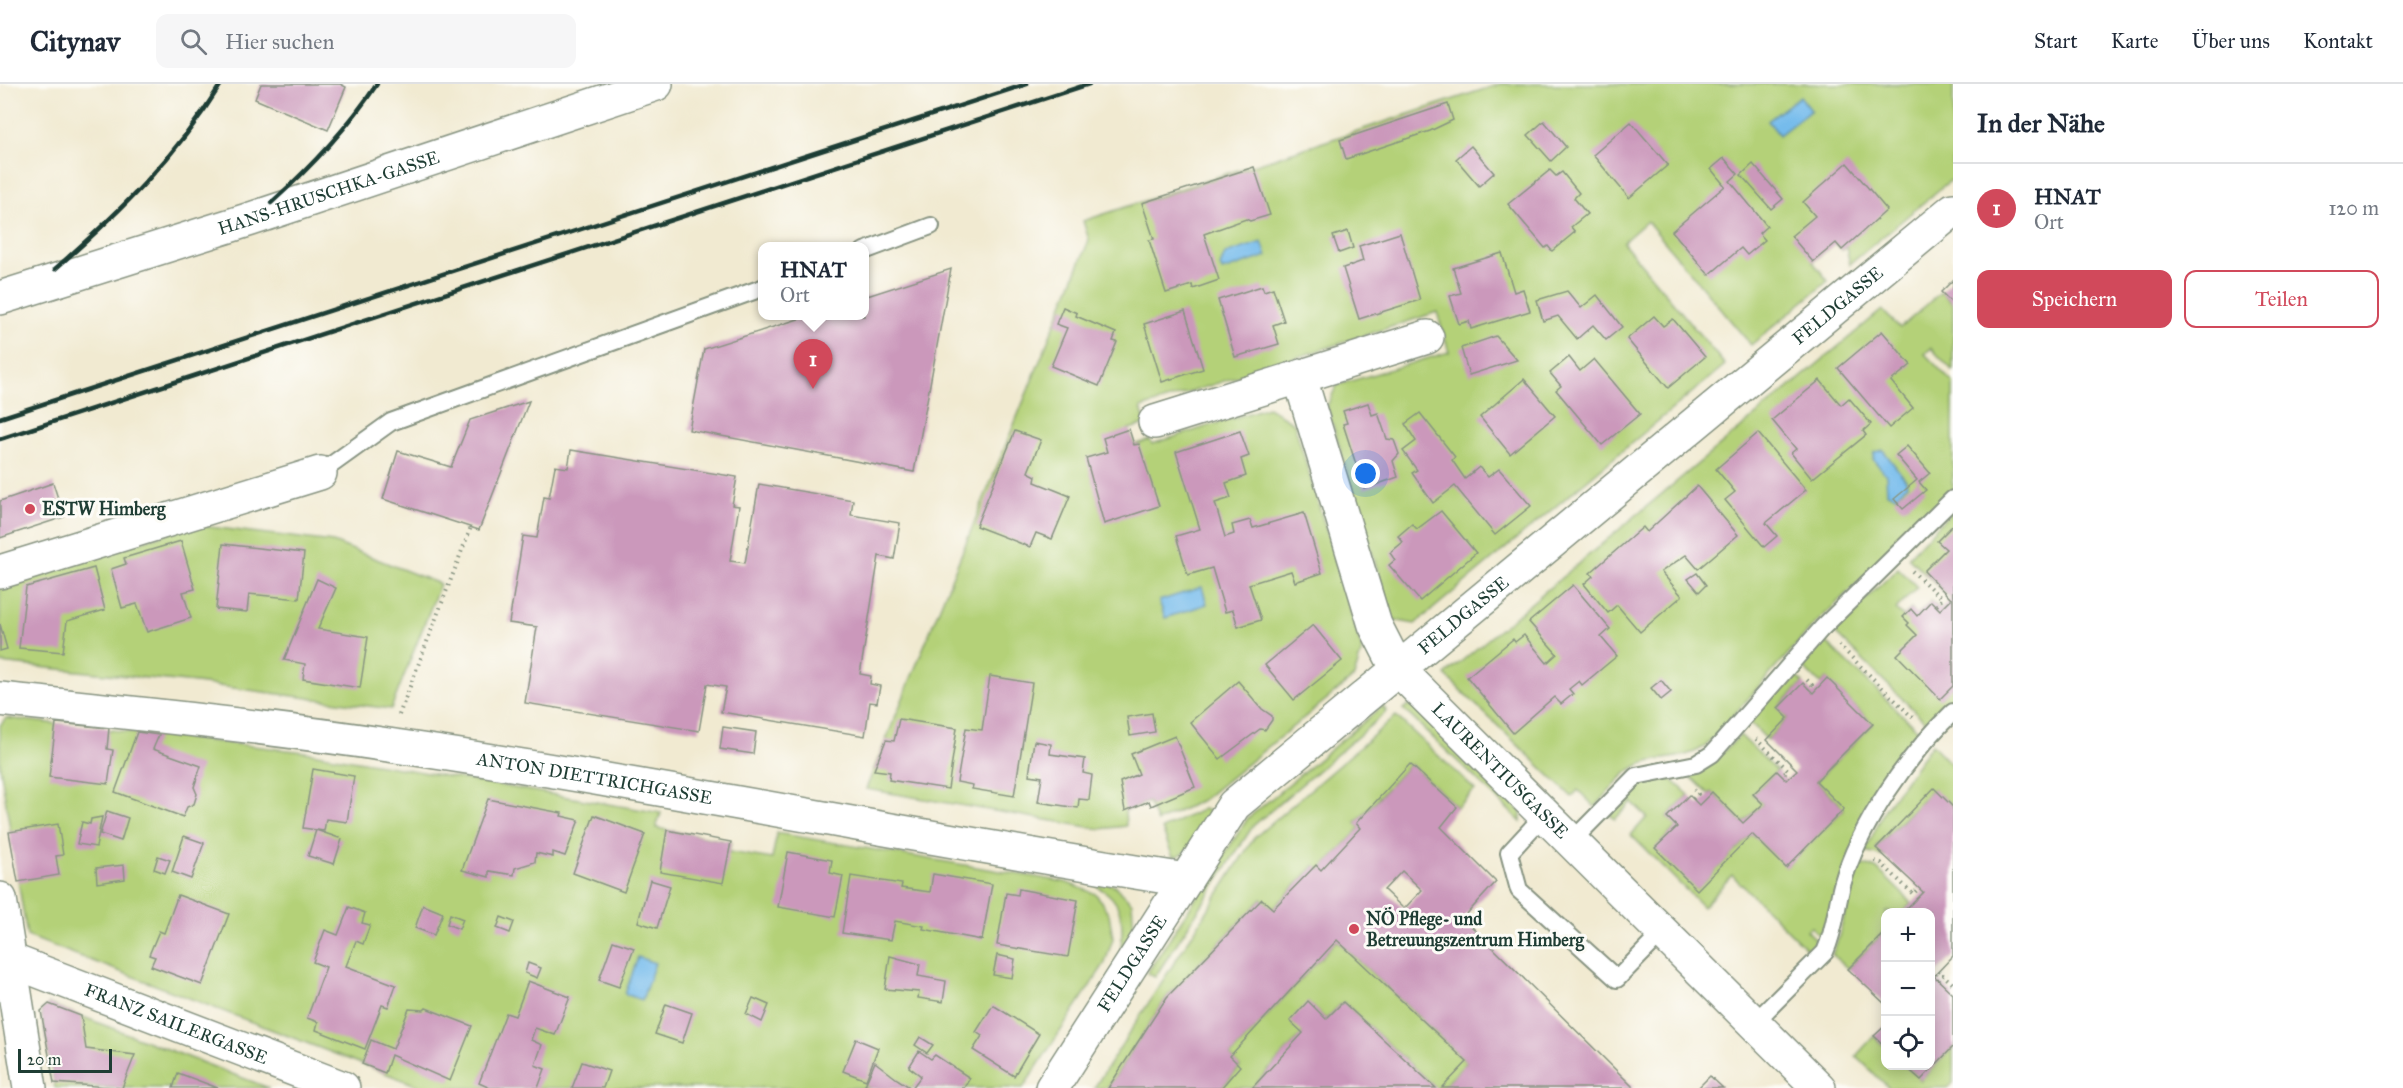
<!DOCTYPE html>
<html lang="de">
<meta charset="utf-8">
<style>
:root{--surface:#fff;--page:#f6f6f7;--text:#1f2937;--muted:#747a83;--line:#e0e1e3;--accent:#d1495b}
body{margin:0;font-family:"IM FELL Great Primer",serif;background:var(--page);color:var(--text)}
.controls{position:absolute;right:18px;bottom:18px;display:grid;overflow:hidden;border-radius:12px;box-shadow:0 3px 15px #0003}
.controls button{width:54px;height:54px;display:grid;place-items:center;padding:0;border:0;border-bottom:2px solid var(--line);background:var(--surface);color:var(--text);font:30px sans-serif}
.scale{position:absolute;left:18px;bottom:15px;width:94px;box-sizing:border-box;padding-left:6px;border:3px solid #1f3d34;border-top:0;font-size:16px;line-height:21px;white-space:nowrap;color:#1f3d34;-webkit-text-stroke:4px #fdfcf7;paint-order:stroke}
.you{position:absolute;left:1366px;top:390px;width:21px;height:21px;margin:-15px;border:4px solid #fff;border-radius:50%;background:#1a73e8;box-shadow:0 0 0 9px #1a73e833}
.badge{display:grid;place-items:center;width:39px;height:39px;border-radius:50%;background:var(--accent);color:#fff;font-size:20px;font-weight:700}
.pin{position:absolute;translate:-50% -50px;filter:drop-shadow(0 2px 3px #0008)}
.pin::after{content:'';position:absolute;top:32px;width:21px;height:18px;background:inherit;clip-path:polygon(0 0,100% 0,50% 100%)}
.popup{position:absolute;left:758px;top:158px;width:111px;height:78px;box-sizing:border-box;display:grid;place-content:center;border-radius:12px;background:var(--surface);filter:drop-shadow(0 2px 4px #0005);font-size:20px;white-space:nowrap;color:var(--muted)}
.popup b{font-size:22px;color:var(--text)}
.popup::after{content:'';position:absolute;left:50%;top:100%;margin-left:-12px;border:12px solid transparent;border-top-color:var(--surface)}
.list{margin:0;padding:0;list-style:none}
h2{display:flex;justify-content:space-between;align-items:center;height:78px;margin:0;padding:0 24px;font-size:26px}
h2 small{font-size:20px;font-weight:400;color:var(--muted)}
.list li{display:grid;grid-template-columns:39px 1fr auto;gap:18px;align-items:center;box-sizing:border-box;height:90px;padding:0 24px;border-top:2px solid var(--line)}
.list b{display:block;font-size:22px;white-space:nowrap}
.list p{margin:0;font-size:20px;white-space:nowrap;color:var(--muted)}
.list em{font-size:20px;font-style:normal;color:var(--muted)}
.actions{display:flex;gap:12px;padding:18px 24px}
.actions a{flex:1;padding:14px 0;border:2px solid var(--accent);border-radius:12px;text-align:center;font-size:21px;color:var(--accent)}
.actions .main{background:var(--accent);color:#fff}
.icon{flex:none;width:33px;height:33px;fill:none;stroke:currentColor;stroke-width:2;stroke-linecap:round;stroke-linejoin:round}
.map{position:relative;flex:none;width:1953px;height:1004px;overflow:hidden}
header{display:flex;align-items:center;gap:36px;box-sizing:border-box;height:84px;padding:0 30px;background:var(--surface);border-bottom:2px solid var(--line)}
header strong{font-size:28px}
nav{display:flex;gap:33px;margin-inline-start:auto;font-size:21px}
.search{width:420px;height:54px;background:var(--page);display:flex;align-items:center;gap:15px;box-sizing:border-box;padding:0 21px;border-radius:12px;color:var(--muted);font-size:22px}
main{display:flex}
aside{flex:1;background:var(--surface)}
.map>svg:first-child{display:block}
.green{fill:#b4d178;stroke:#6a8756;stroke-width:1.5}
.water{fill:#75bbec;stroke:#4a7c90;stroke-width:1.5}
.building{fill:#cb98bb;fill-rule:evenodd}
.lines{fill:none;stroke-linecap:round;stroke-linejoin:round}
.service-casing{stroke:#889482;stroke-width:20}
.minor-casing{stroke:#889482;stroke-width:36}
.path{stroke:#889482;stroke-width:4;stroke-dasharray:1.5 4.5;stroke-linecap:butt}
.service{stroke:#fff;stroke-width:16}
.minor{stroke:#fff;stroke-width:33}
.rail{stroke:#1f3d34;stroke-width:4.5}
.poi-dot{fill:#d1495b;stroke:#fdfcf7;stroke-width:2}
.labels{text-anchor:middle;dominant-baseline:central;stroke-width:6;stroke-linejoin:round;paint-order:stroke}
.street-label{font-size:18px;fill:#1f3d34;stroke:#fdfcf7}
.poi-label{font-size:18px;font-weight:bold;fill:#1f3d34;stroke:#fdfcf7;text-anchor:start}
</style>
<header>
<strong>Citynav</strong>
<div class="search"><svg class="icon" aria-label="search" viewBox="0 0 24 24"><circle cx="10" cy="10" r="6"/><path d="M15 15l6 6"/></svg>Hier suchen</div>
<nav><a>Start</a><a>Karte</a><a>Über uns</a><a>Kontakt</a></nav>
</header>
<main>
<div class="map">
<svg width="1953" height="1004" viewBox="0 0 1953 1004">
<rect width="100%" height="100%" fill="#fdfcf7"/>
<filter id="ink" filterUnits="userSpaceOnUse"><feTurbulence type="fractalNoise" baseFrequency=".0167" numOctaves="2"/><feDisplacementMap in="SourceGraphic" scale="12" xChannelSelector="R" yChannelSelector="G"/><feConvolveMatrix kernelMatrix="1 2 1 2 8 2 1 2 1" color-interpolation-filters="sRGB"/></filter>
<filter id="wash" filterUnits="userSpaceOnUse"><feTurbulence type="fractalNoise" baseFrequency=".008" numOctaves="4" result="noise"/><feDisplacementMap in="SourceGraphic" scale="24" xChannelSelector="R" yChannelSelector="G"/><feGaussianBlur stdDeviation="1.35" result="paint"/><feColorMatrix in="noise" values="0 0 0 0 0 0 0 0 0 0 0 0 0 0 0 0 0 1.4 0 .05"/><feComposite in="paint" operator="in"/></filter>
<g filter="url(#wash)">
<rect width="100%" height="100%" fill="#f1ead1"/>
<g class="green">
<polygon points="1500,0 1953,0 1953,94 1850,180 1846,163 1842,166 1835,159 1813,178 1828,197 1751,261 1647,137 1623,158 1725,281 1415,540 1393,536 1327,322 1337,301 1449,268 1437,228 1141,324 1146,340 1129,345 1134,361 1150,356 1152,360 1268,323 1294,339 1362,566 1354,593 1204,715 1157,738 1148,718 1125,727 1126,742 1100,745 866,705 1089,156 1083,137"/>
<path d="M1941 208 1953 220V287L1931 264 1925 270 1953 299V406L1812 543 1706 662C1680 678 1663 671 1639 681 1622 688 1608 710 1595 723L1578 706 1572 713 1445 591 1882 226 1900 244Z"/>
<polygon points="1953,426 1953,617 1929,641 1833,547 1898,484 1917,503 1896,526 1903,533 1911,525 1917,532 1931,517 1941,526 1951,515 1908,473"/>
<polygon points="194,441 333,458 440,500 391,625 196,599 0,579 0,502"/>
<polygon points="1820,552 1921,649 1901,671 1871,722 1824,856 1811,843 1807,846 1821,861 1814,872 1732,791 1703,823 1631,751 1647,733 1632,718 1615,735 1610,731 1637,702 1669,693 1689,711 1667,733 1677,742 1656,764 1697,805 1752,750 1786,783 1844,725 1816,697 1873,640 1827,595 1821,600 1796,578"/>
<polygon points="1790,587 1803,599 1778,623 1788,634 1767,656 1750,638"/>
<polygon points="1408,621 1413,623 1521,728 1521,738 1403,625"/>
<polygon points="1383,622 1386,627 1384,630 1253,742 1155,893 1147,889 1248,734"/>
<polygon points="1396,632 1475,706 1457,723 1410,680 1356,738 1360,744 1321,786 1315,781 1273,825 1262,815 1167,913 1108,1004 1094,1004 1254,754"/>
<polygon points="6,634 305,668 661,729 656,744 731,758 729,768 772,775 777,749 1065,798 1096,810 1109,830 1113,854 1105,879 1023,1004 424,1004 27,852 0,682 0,641"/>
<polygon points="1740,651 1777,687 1753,710 1763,720 1743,739 1712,708 1709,710 1687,689 1716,676"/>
<polygon points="1932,660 1953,682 1953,723 1933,705 1876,763 1885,773 1865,768 1885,725"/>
<path d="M1203 725 1212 728C1203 742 1191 772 1173 773L1162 745Z"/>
<path d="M1859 780 1876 784 1912 819 1903 828H1886L1885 847 1848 885 1832 870C1846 842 1845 810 1859 780Z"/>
<path d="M1094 796 1114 801 1132 819 1134 845 1124 865 1121 864C1123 845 1124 822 1107 809 1101 805 1096 803 1094 796Z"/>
<polygon points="1337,856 1467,978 1442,1004 1436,1004 1343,918 1326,935 1308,918 1303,949 1252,1004 1221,1004 1240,983 1230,972"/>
<polygon points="49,920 269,1004 55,1004 41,927"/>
<polygon points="1874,952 1885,963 1886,982 1905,982 1921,996 1953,963 1953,999 1948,1004 1889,1004 1856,972"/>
</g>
<g class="water">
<polygon points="1800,12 1811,26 1779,51 1768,37"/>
<polygon points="1262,158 1267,172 1222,187 1220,182 1225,170"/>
<polygon points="1883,366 1906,396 1907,401 1896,412 1887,409 1886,391 1873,375 1874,368"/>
<polygon points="1202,503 1207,520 1165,534 1159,517"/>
<polygon points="638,873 655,879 642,916 625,910"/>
</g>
<g id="blocks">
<g class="building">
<polygon points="261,0 340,0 346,3 328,46 255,15"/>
<polygon points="1448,20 1453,36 1430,47 1346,75 1340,56"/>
<polygon points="1544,37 1566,63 1551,77 1528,51"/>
<polygon points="1631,38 1668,81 1629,114 1593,71"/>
<polygon points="1471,62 1494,89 1479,102 1456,75"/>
<polygon points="1724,74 1738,90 1730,97 1767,142 1759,149 1765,156 1747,171 1741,164 1709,191 1672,147 1725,102 1711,85"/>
<polygon points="1847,79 1887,126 1842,166 1836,159 1813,178 1791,152 1815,132 1803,118"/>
<polygon points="1753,80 1783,115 1771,125 1741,91"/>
<polygon points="1254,83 1270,131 1250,137 1246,135 1204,150 1219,196 1193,205 1192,201 1166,209 1149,156 1154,155 1142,119"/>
<polygon points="1550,86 1556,92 1562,88 1579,109 1574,114 1587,130 1571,143 1575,148 1552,167 1548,162 1545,164 1508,120"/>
<polygon points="1348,147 1353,164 1339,169 1333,152"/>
<polygon points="1400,149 1420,216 1359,235 1343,184 1363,177 1359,162"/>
<polygon points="1502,169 1514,208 1523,205 1530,227 1471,245 1469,237 1459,240 1450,212 1461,209 1453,184"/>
<polygon points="951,185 914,388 689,346 704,265 808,232 864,232 864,213"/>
<polygon points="1953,196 1953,220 1941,208"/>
<polygon points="1262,202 1264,207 1273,204 1284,237 1273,241 1279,260 1235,273 1218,216"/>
<polygon points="1567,207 1581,224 1597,211 1622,243 1606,256 1593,241 1577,255 1558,232 1543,237 1537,216"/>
<polygon points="1063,223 1077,229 1076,232 1116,249 1113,257 1117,258 1099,302 1051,282 1067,244 1056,240"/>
<polygon points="1185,227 1203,285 1162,298 1144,240"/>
<polygon points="1654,232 1663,242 1673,235 1705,273 1668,304 1627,255"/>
<polygon points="1882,247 1911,281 1891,297 1913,324 1889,344 1838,284"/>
<polygon points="1496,252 1517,276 1469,291 1461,264"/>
<polygon points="1569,273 1580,287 1594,275 1640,330 1602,361 1556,306 1561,302 1550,289"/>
<polygon points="1524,295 1555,332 1510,370 1480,333"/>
<polygon points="1820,296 1841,321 1849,314 1871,340 1863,347 1866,351 1812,395 1791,369 1796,365 1772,336"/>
<polygon points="529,317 479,446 383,415 398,367 451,383 470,336"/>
<polygon points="1368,319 1372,331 1378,329 1387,355 1394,356 1399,370 1393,377 1398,393 1364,405 1343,340 1347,339 1343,327"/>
<polygon points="1420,329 1455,373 1452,376 1465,395 1479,383 1488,393 1499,385 1531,422 1495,451 1455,402 1433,419 1412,389 1417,386 1403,367 1416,357 1405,340"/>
<polygon points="1129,345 1134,361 1139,360 1159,422 1104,440 1086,374 1107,368 1103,354"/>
<polygon points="1015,347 1041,356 1028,388 1036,392 1035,398 1070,412 1052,455 1036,449 1030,463 976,442"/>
<polygon points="1240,347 1249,372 1241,375 1246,392 1226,399 1231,414 1215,419 1225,453 1234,450 1232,441 1250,436 1253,444 1304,429 1322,489 1295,498 1291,487 1249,500 1261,536 1238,543 1233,526 1225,528 1212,484 1188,491 1176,452 1200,445 1176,368"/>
<polygon points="1758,349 1806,406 1766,439 1777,452 1764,463 1725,416 1735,408 1716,385"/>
<polygon points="1907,362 1930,389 1919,398 1926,406 1903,425 1894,415 1917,396 1896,371"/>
<polygon points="571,366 737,393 732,421 739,422 730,477 745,479 759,400 853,416 851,431 900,439 894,475 879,472 860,590 871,592 870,600 880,602 877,619 870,618 865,652 721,628 726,603 707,600 699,647 525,619 537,543 509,539 523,452 537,454 544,413 549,414 555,382 568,384"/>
<polygon points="53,399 64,433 0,454 0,417"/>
<polygon points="1697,402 1738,451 1698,485 1686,471 1661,488 1682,512 1640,548 1617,521 1608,529 1584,500 1593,492 1590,489 1643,443 1647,448"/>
<polygon points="1441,427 1476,469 1420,517 1389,481 1395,476 1390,469 1403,458 1398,452 1412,440 1417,445"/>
<polygon points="1953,441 1953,602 1940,615 1897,571 1917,551 1907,541 1909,539 1903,533 1911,525 1917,532 1931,517 1940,526 1951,515 1924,487 1946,465 1937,457"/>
<polygon points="181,457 195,505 183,508 191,534 147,548 137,520 122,524 111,485 126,480 124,474"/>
<polygon points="223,460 304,469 299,515 249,510 247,528 216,525"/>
<polygon points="94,484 105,526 67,537 63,568 19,564 26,503"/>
<polygon points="1697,489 1706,501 1699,508 1688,495"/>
<polygon points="317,495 336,504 318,545 368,553 360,604 303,595 305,580 284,576"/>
<polygon points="1573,501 1610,545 1601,553 1617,572 1582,601 1579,597 1569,605 1573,610 1561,620 1554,613 1513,649 1467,593 1513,555 1515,558 1524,551 1547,579 1557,570 1529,538"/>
<polygon points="0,540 7,565 0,567"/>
<polygon points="1313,541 1342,577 1294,616 1265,581"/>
<polygon points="990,592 1032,599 1014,712 972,705 973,701 957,698 966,644 982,646"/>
<polygon points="1827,594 1873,640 1816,697 1844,725 1786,784 1752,750 1697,806 1655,764 1677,743 1667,733 1689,711 1699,721 1712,708 1743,739 1763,720 1753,710 1777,687 1786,696 1797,686 1767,656 1788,634 1778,624 1803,599 1813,609"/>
<polygon points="1661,596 1671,608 1661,616 1651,604"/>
<polygon points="1238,597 1262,625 1272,632 1272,636 1265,646 1260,645 1220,675 1190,638"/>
<polygon points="1152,629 1155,648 1130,652 1127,633"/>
<polygon points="899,635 957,644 948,705 889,696 890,688 874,686 886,656 894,657"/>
<polygon points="56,639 109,644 107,665 113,666 108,700 49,693"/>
<polygon points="723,643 756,648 753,670 720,665"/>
<polygon points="137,648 159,651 153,665 201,682 194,703 197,710 194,720 187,723 183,733 115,708"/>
<polygon points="1175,652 1195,703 1151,722 1149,717 1125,727 1120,698 1139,690 1131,670"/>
<polygon points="1034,657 1051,660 1050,670 1085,675 1083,689 1092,691 1089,716 1079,715 1078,724 1038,718 1042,693 1029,691"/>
<path d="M1410 680 1457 723 1441 743 1496 798 1463 834 1634 1004H1442L1467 978 1337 856 1230 972 1240 982 1221 1004H1108L1167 913 1262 815 1273 825 1316 781 1321 786 1360 744 1356 739ZM1402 787 1422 806 1404 825 1384 806Z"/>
<polygon points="313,685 354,692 347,738 326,735 324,747 303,744"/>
<polygon points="1934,704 1953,723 1953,872 1934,892 1953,910 1953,963 1921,996 1905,982 1930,982 1930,828 1903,828 1923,808 1876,764"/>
<polygon points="488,715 562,729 561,732 579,736 565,772 553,768 553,773 536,769 535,778 515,784 514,791 489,787 489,793 462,786"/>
<polygon points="107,727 128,734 121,757 100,750"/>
<polygon points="594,731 645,750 624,808 573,789"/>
<polygon points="102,733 96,763 77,760 82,738 90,740 91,735"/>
<polygon points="58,740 63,771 56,772 59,791 18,798 9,748"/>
<polygon points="316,746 342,755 334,780 308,772"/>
<polygon points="667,746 731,758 723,799 660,788"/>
<polygon points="184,752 204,759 191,795 172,788"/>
<polygon points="788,768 832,776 830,789 843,792 835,833 778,823"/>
<polygon points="158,772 170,776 165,789 154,785"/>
<polygon points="124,781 125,795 97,799 96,784"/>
<polygon points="933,790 992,800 982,856 923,845 924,842 895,837 891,856 842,849 851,792 902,800 901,804 930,808"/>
<polygon points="650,796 670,802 657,844 638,838"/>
<polygon points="1019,805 1078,816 1068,873 997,861 1006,809 1018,811"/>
<polygon points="178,811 229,830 202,901 151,882 155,873 149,871 159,847 164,849"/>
<polygon points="423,821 443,829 434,851 415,844"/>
<polygon points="349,823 365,829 362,839 370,841 363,860 356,857 346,882 396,901 388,923 382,921 365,965 316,946 318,938 307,934 326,883 313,878 325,846 338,851"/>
<polygon points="450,830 463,835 459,845 447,840"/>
<polygon points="501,833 514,838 510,849 497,844"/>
<polygon points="1886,847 1886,921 1848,885"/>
<polygon points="613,857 634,864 619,903 599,896"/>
<polygon points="997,871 1015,875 1012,894 993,891"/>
<polygon points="890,872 920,880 918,892 946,897 943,918 918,914 919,908 885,905"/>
<polygon points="528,879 541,884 537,894 525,889"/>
<polygon points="528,897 570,913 555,951 535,944 531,956 542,961 535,981 545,985 538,1004 490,1004 479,999 506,929 515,932"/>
<polygon points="753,914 769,921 762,938 746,930"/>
<polygon points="1308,917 1326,935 1343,918 1436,1004 1252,1004 1303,949 1290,937"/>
<polygon points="49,920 81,932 86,965 135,971 122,1004 54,999 41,927"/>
<polygon points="666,920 692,929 682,959 655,950"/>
<polygon points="993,921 1039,950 1014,992 973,966 982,952 976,948"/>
<polygon points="426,924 472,942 450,997 391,971 385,989 362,980 371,956 393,965 409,925 424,926"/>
<polygon points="1886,941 1886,963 1874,952"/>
<polygon points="920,953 933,961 927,969 915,961"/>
<polygon points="856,955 878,964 866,996 843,987"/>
<polygon points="919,967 931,975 935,971 970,994 964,1004 912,1004 921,992 909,983"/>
<polygon points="582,978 609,987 603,1004 572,1004"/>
<polygon points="875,978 897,995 911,1004 870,1004 865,1001"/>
<polygon points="178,989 218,1004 173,1004"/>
<polygon points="1710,992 1723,1004 1698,1004"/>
</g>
</g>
</g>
<g filter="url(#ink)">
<use href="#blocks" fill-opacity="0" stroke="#889482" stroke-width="1.5"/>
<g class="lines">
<g class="service-casing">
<g id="service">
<polyline points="864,167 931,142"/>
<polyline points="320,389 391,338 762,204"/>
<polyline points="1544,731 1509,769 1519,806 1617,895 1662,849"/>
<polyline points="1571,758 1636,692 1696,680 1712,670 1822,544 1953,415"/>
<path d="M1754 939 1825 868C1835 846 1836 824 1842 801 1859 741 1908 671 1953 628"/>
</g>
</g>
<g class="minor-casing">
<g id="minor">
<path id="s1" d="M0 214 251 135 656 0"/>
<path id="s2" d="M1300 294 1375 541 1397 584 1819 1004"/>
<polyline points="1155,338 1427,253"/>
<polyline points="0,488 320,389"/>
<path id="s3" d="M0 615C132 629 264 642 395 662 660 701 922 755 1186 796"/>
<polyline points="0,815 30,1004"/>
<path id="s4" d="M10 876 343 1004"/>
<path id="s5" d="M1052 1004 1234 721 1953 126"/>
</g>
</g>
<g class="path">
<polyline points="1912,487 1942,515 1936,522"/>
<polyline points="1839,561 1913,634"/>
<polyline points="1807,596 1812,601 1808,605"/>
<polyline points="399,631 471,443"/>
<polyline points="1756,655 1788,686 1782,692"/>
<polyline points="1693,715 1698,710 1694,706"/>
<polyline points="1875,777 1881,779 1913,810 1919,804"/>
<polyline points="1938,896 1943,891 1953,900"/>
</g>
<use href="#service" class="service"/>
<use href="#minor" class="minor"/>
<g class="rail">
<path d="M271 119C311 83 347 45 377 0"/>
<path d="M55 185C120 128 175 74 221 0"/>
<polyline points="0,334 1027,0"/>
<polyline points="0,355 1089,0"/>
</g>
</g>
</g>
<g class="poi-dot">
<circle cx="30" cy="425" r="6"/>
<circle cx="1354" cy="845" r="6"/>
</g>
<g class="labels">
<g class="street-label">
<text stroke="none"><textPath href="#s1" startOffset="345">HANS-HRUSCHKA-GASSE</textPath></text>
<text stroke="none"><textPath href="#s5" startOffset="1120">FELDGASSE</textPath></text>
<text stroke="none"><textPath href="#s5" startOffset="634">FELDGASSE</textPath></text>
<text stroke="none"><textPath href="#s2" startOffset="452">LAURENTIUSGASSE</textPath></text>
<text stroke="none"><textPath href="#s3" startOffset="600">ANTON DIETTRICHGASSE</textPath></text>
<text stroke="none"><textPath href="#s5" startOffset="148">FELDGASSE</textPath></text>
<text stroke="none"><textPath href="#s4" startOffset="178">FRANZ SAILERGASSE</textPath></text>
</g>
<g class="poi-label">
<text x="42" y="425">ESTW Himberg</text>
<text x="1366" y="835">NÖ Pflege- und<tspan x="1366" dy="21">Betreuungszentrum Himberg</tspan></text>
</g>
</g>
</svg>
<div class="controls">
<button>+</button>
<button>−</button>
<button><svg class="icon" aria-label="locate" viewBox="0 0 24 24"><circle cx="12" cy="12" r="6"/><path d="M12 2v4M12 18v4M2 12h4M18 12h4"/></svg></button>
</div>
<div class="scale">20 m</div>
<div class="you"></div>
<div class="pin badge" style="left:813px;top:305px">1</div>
<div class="popup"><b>HNAT</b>Ort</div>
</div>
<aside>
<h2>In der Nähe<small></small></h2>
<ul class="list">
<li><span class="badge">1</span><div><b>HNAT</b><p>Ort</p></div><em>120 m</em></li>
</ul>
<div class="actions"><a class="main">Speichern</a><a>Teilen</a></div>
</aside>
</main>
